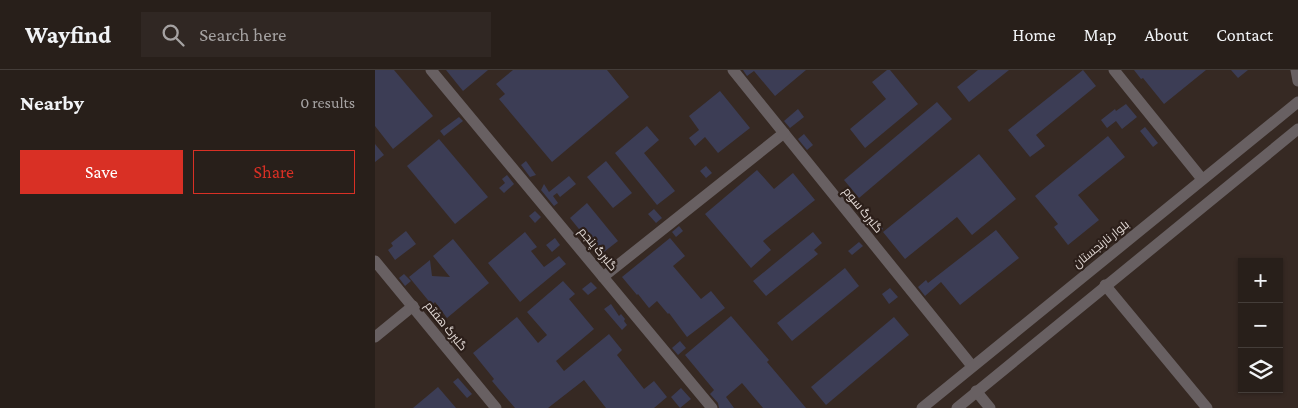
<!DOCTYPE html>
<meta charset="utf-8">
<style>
:root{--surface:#281f1a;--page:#302723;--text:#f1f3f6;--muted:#a5a2a2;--line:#443d39;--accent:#d93025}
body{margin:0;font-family:"Crimson Pro",Cairo,serif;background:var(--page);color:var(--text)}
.controls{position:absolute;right:15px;bottom:15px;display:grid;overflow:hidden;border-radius:0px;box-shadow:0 1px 4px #0004}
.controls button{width:45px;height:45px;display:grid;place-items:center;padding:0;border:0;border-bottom:1px solid var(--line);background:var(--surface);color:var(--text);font:25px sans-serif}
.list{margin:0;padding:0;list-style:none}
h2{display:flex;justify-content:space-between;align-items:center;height:65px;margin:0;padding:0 20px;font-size:21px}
h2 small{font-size:16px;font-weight:400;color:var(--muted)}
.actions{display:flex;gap:10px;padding:15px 20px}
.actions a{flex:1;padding:11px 0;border:1px solid var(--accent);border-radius:0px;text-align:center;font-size:18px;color:var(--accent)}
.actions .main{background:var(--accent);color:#fff}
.icon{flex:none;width:28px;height:28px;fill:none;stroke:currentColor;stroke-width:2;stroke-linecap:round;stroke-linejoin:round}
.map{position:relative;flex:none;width:923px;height:338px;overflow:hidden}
header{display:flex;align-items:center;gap:30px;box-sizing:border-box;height:70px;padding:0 25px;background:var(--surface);border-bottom:1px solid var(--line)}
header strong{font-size:24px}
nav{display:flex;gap:28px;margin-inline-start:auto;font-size:18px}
.search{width:350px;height:45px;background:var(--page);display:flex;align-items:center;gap:12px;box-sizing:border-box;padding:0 18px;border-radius:0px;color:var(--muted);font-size:19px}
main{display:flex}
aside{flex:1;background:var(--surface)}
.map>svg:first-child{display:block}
.building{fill:#3c3d55}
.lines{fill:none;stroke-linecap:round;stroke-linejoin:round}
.minor{stroke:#686062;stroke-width:11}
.labels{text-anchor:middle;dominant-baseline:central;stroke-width:4.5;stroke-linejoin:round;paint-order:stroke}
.street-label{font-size:12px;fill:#e1d8d4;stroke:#2c1f1a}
</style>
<header>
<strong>Wayfind</strong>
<div class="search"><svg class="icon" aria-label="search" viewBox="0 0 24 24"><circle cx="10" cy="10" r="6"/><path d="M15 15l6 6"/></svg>Search here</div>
<nav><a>Home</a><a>Map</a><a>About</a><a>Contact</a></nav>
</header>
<main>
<aside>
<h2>Nearby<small>0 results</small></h2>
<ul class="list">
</ul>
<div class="actions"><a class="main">Save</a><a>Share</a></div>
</aside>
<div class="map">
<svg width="923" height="338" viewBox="0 0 923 338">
<rect width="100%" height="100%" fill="#362923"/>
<g class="building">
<polygon points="0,0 19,0 58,46 18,79 0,56"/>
<polygon points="71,0 113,0 88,21"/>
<polygon points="138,0 232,0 254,27 177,92 124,29 130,24 121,14"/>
<polygon points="368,0 431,0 400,26 379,1 372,6"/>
<polygon points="512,0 515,0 543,34 490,78 475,59 511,29 497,12"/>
<polygon points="603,0 634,0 594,32 582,17"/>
<polygon points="708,0 721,16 661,65 670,76 655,87 633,60"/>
<polygon points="759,0 831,0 789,34 768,8 766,9"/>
<polygon points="856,0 873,0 863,8"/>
<polygon points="345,21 375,58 343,83 330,67 320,76 314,68 324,60 314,46"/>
<polygon points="562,32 577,49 484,128 469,110"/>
<polygon points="751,34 762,47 747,59 741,51 732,58 726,50 740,39 741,41"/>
<polygon points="423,39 429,47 415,58 409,51"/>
<polygon points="84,47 88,51 69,66 65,61"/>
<polygon points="272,56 284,70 269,83 300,121 282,135 240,83"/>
<polygon points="770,57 783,73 778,77 765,61"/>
<polygon points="429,64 438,75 432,80 423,69"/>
<polygon points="733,66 750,87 703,125 724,150 693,175 679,157 683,154 660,126"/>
<polygon points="64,69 113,127 80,154 32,96"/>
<polygon points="0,74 9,85 0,92"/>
<polygon points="604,84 641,129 597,165 582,147 530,189 508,162"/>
<polygon points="151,91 161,105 155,107 146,95"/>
<polygon points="231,91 257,123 238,138 212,107"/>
<polygon points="331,96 337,103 331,108 325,101"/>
<polygon points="382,100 399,119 418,103 440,130 388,171 396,180 376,198 330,144"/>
<polygon points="132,105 139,114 129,123 124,118 130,113 127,109"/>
<polygon points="194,106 201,114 185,127 182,123 178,126 183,133 179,136 166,120 169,114 174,122"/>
<polygon points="212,133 243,171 225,185 195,148"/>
<polygon points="279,139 287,148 281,153 273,144"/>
<polygon points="160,141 166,147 160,153 154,146"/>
<polygon points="502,151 508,159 500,164 494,157"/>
<polygon points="304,156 308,161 301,167 297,162"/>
<polygon points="621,160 644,188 585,235 566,212 550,226 543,217 551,210 553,213"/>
<polygon points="31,161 41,174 20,190 13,180 18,176 16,173"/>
<polygon points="150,162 162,177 156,181 169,197 184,186 191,194 145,232 113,193"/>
<polygon points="438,162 447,173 439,180 443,184 391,226 378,211"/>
<polygon points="180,168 185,175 177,182 171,175"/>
<polygon points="295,168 310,186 298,196 326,229 336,221 350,238 312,267 294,243 293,244 282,231 274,238 263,224 262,225 247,207"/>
<polygon points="78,169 114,213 72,248 60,232 57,235 34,207 55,190 57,206 75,207 58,186"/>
<polygon points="484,172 488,176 477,185 473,181"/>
<polygon points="470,198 484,216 417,271 402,253"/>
<polygon points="29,204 36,211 30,216 24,208"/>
<polygon points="188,211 200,224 194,229 219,259 181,291 189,301 234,264 247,280 242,285 269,319 279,311 292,327 279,338 231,338 209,310 173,338 140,338 117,311 119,309 98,283 142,247 163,273 172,265 152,242"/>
<polygon points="216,212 222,218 213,225 207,219"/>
<polygon points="515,218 523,227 514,234 507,224"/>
<polygon points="236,234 244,246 246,244 250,249 249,251 252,255 247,260 229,239"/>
<polygon points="356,246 394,290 392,292 431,338 388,338 367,313 351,327 359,338 344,338 343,333 335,324 339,320 310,285"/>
<polygon points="519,247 534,265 451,335 436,317"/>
<polygon points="305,271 311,278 303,285 297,278"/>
<polygon points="83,308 97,324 92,328 78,312"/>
<polygon points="63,317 81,338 38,338"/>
<polygon points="306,318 316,329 305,338 296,327"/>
</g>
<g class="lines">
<g class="minor">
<polyline points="56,0 337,338"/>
<polyline points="358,0 597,296"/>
<polyline points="739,0 827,109"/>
<polyline points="921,0 923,11"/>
<polyline points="0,191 121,338"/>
<polyline points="228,207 409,63"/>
<polyline points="730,215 832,338"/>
<polyline points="0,267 38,236"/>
<polyline points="601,321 615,338"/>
<polyline points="547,338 923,32"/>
<polyline points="582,338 923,59"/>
</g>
</g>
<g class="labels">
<g class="street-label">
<text transform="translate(488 140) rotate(51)">گلبرگ سوم</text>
<text transform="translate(726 174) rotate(-39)">بلوار نارنجستان</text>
<text transform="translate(223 179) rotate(50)">گلبرگ پنجم</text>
<text transform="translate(71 256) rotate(51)">گلبرگ هفتم</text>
</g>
</g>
</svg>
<div class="controls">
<button>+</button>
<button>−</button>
<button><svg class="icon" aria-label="layers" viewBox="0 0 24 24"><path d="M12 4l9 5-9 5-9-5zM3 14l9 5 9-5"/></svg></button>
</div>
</div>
</main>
